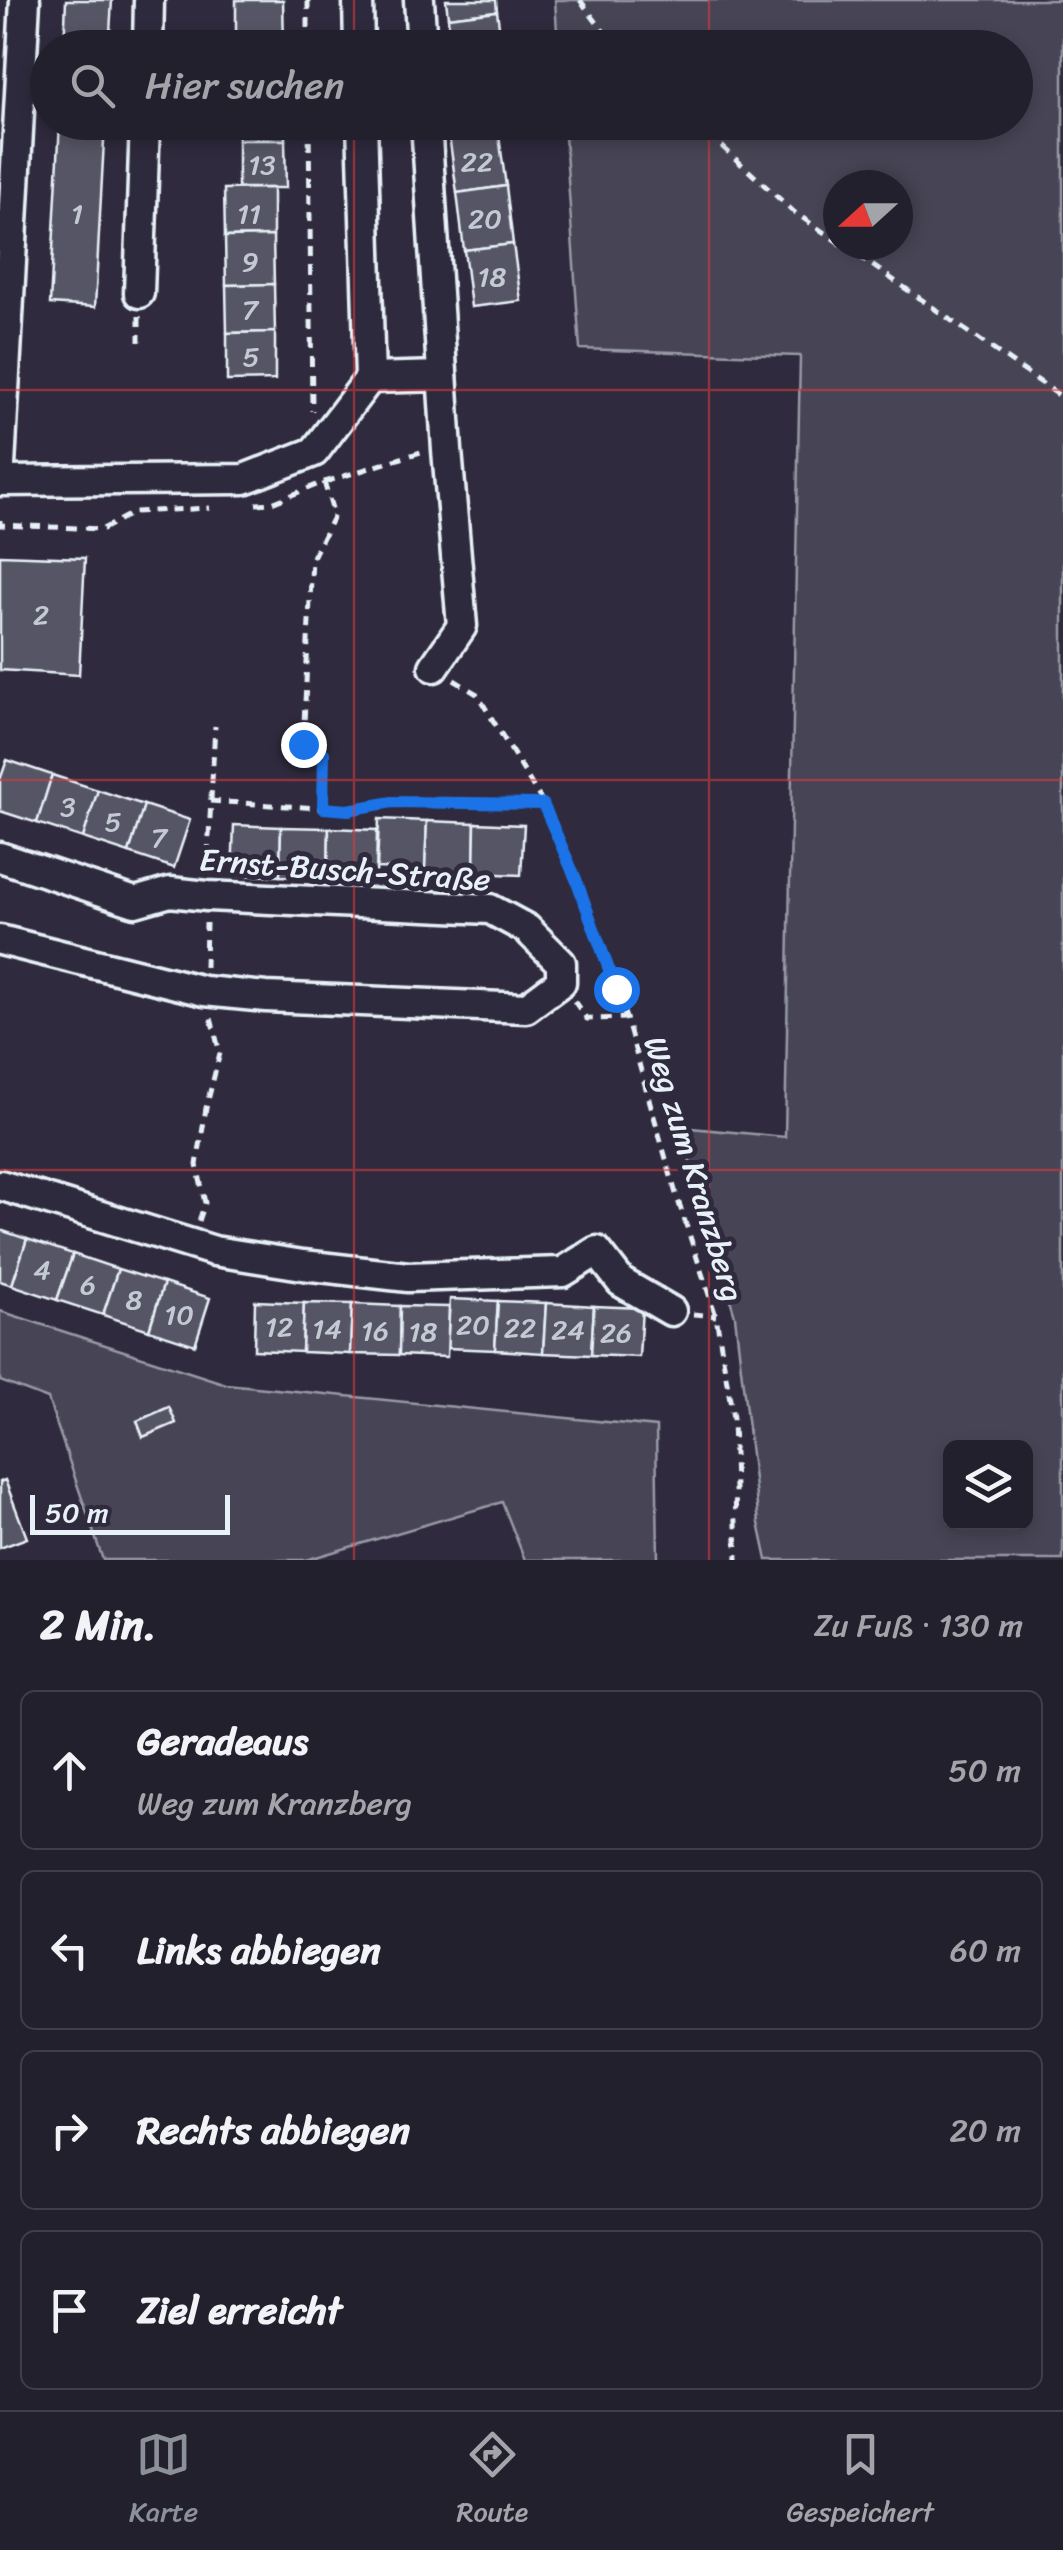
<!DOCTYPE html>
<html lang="de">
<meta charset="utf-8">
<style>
:root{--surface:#23202e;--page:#2f2d3a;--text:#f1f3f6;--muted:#a3a3aa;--line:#403e4a;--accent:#8c9099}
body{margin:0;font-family:Sriracha,sans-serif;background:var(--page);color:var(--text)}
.controls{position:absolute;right:30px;bottom:30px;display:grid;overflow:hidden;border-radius:15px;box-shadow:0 5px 15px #0003}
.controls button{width:90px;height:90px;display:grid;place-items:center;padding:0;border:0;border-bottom:2px solid var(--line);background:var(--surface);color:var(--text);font:50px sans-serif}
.compass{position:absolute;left:823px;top:170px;width:90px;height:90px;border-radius:50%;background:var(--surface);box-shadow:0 5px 15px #0003;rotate:249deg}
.scale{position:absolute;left:30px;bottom:25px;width:200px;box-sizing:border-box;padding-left:10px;border:5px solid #e8f1f8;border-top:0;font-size:28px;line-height:35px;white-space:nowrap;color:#e8f1f8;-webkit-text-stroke:8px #2f2a3d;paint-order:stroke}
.stop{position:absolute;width:30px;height:30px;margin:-22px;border:8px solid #1a73e8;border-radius:50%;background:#fff}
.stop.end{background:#1a73e8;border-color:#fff;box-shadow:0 2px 10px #0008}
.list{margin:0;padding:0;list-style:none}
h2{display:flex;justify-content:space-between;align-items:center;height:130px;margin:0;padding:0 40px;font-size:42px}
h2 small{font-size:32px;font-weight:400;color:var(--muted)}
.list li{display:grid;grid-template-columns:65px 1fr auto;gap:30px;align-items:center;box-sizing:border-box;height:160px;margin:0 20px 20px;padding:0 20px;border:2px solid var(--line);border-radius:15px}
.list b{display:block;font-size:38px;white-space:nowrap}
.list p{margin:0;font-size:32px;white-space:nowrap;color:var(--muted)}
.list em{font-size:32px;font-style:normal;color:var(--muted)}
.icon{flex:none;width:55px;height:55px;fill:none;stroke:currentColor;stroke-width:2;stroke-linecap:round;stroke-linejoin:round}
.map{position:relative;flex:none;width:1063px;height:1560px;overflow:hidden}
.search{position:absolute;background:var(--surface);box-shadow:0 5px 15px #0003;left:30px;right:30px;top:30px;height:110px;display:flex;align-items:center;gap:25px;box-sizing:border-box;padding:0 35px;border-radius:55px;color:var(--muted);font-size:38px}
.sheet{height:850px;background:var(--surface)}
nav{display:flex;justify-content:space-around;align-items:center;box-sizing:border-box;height:140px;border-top:2px solid var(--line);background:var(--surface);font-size:28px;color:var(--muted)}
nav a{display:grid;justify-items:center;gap:5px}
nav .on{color:var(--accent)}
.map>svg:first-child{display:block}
.green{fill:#464455;stroke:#979aa6;stroke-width:2.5;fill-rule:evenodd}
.building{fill:#575565;stroke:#e8f1f8;stroke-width:2.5}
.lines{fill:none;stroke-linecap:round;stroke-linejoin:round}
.minor-casing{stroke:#e8f1f8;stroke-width:35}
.path{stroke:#e8f1f8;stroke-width:5;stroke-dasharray:10 8;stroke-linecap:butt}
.minor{stroke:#2f2a3d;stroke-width:28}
.route{stroke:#1a73e8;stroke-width:12}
.grid{fill:none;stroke:#d83c3d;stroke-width:2.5;stroke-opacity:0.55}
.labels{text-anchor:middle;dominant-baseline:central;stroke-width:10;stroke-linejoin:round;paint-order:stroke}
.number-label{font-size:28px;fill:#c4cad3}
.street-label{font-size:32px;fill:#e8f1f8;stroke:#2f2a3d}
</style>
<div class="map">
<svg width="1063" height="1560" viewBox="0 0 1063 1560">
<rect width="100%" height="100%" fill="#2f2a3d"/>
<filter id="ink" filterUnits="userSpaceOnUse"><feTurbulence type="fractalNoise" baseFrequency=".01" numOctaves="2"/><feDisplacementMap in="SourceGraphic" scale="20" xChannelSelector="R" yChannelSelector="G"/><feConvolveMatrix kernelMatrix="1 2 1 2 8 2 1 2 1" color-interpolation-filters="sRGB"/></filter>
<g filter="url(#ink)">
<g class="green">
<path d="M555 0H1063V1560H767L759 1523 735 1316 680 1127 785 1137 800 356 580 349 564 123 1016 122V48L558 47ZM838 185H898V245H838ZM950 1448H1026V1522H950Z"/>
<polygon points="0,1311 226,1384 656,1427 658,1560 525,1560 502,1502 306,1560 103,1560 48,1399 0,1381"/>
</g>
<g class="building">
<polygon points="66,0 112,0 109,48 64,48"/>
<polygon points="236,0 283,0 284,44 236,44"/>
<polygon points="446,0 496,0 497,11 448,17"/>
<polygon points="497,11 502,48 451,48 448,17"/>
<polygon points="60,122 105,122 95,307 50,304"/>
<rect x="238" y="122" width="47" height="18"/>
<polygon points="461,122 511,122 511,127 462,133"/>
<polygon points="498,129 506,186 457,193 449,135"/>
<polygon points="238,140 285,140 286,188 238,188"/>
<polygon points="506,186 513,244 464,250 457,193"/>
<polygon points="273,188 273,236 225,237 224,189"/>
<polygon points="273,236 274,284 226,285 225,237"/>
<polygon points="513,244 521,301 471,307 464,250"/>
<polygon points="274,284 275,332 227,333 226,285"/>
<polygon points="275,332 275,380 227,381 227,333"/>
<polygon points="0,555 85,558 79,675 0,670"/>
<polygon points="7,760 52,775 37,823 0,811 0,780"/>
<polygon points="52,775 98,790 83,838 37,823"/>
<polygon points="98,790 144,805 129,853 83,838"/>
<polygon points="144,805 190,820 174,868 129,853"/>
<polygon points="379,819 427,821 425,870 377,868"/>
<polygon points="427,821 475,823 474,873 425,870"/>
<polygon points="475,823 524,825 521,875 474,873"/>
<polygon points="234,825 281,827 280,876 232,875"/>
<polygon points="281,827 329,828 328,878 280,876"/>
<polygon points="329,828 377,830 376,879 328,878"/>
<polygon points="0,1230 27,1239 12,1285 0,1281"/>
<polygon points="27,1239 73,1254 57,1300 12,1285"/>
<polygon points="73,1254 118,1269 103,1315 57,1300"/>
<polygon points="118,1269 164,1283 149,1330 103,1315"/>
<polygon points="164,1283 210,1298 195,1345 149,1330"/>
<polygon points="450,1299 498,1301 495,1350 447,1348"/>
<polygon points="255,1301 304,1303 302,1352 254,1350"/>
<polygon points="498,1301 546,1303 543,1353 495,1350"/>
<polygon points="304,1303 352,1304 350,1354 302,1352"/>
<polygon points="546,1303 594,1306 591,1355 543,1353"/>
<polygon points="352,1304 400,1306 399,1355 350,1354"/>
<polygon points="400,1306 449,1307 447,1357 399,1355"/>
<polygon points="594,1306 642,1308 639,1357 591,1355"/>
<polygon points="169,1407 176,1423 143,1437 137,1421"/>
<polygon points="5,1480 27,1538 0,1548 0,1482"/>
</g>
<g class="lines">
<g class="minor-casing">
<g id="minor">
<polyline points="358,0 359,48"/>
<polyline points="419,0 422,48"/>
<polyline points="148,48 149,0"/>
<polyline points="426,122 447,450 462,626 434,667"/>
<polyline points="139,293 145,122"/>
<polyline points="370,378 442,376"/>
<polyline points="0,466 25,0"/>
<polyline points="0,481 244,479 314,452 370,378 362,122"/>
<polyline points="0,857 135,902 170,892 207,896 490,909 527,929 561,963 561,982 526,1008 266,997 204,991 0,940"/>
<polyline points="0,1185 214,1251 303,1265 408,1277 563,1272 597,1251 621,1282 671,1311"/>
</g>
</g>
<g class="path">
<polyline points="308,0 308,48"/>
<polyline points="580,0 616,48"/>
<polyline points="309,122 312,411"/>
<polyline points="695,122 794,212 838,242"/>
<polyline points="843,245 1063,398"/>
<polyline points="139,316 139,342"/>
<polyline points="325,482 424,451"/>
<polyline points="256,504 272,503 324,482 334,515 312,559 303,744 323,753 323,808"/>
<polyline points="0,520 0,525 103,529 134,512 210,508"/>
<polyline points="454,680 477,694 543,803 577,879 626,1018 676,1194 716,1316 733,1418 737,1560"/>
<polyline points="210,801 348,810 392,802 543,803"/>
<polyline points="207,873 215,726"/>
<polyline points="205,967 206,923"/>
<polyline points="574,1001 587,1019 626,1018"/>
<polyline points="199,1221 205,1203 197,1165 206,1108 220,1053 211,1018"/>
<polyline points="693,1314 716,1316"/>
</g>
<use href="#minor" class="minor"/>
</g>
</g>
<g class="lines" filter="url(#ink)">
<polyline class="route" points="303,744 324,753 323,808 348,810 392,802 543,804 576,879 616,989"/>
</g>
<path class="grid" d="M354 0V48M709 0V48M354 122V1560M709 122V1560M0 390H1063M0 780H1063M0 1170H1063"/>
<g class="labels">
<g class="number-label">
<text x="477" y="161">22</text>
<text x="262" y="164">13</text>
<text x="77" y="213">1</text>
<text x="249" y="213">11</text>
<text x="485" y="218">20</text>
<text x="250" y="261">9</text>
<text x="492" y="276">18</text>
<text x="250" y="309">7</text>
<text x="251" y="356">5</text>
<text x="41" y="614">2</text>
<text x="68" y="806">3</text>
<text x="113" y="821">5</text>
<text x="159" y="837">7</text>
<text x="42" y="1269">4</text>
<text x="88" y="1284">6</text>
<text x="134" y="1299">8</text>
<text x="179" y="1314">10</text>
<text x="473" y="1324">20</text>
<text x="279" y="1326">12</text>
<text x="520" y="1327">22</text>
<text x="327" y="1328">14</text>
<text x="568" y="1329">24</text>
<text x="375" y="1330">16</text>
<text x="423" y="1331">18</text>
<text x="616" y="1332">26</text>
</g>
<g class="street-label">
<text transform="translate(345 870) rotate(4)">Ernst-Busch-Straße</text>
<text transform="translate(694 1169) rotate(73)">Weg zum Kranzberg</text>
</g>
</g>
</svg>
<div class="controls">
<button><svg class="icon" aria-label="layers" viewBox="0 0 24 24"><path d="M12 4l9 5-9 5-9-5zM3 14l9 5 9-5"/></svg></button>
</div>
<svg class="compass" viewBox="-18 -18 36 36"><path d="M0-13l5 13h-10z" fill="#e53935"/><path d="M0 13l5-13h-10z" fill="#a3a3aa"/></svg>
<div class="scale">50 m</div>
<div class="stop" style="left:616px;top:989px"></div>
<div class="stop end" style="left:303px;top:744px"></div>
<div class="search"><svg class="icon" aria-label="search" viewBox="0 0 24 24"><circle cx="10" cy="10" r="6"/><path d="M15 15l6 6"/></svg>Hier suchen</div>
</div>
<section class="sheet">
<h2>2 Min.<small>Zu Fuß · 130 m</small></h2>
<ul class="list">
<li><svg class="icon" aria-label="ahead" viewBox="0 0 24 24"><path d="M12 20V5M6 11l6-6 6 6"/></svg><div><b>Geradeaus</b><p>Weg zum Kranzberg</p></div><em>50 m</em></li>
<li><svg class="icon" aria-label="left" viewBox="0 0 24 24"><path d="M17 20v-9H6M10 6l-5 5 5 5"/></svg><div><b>Links abbiegen</b></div><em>60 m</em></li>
<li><svg class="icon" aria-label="right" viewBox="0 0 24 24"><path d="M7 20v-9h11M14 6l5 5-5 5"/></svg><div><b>Rechts abbiegen</b></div><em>20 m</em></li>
<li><svg class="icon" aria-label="arrive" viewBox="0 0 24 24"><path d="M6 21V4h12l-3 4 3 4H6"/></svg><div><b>Ziel erreicht</b></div></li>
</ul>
</section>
<nav>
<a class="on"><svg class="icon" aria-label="map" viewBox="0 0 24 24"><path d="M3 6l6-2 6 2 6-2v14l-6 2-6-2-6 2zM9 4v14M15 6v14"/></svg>Karte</a>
<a><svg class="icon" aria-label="directions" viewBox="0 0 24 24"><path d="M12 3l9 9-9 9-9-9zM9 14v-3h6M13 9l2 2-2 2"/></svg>Route</a>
<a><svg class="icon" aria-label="saved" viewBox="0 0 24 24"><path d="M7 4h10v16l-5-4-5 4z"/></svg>Gespeichert</a>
</nav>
